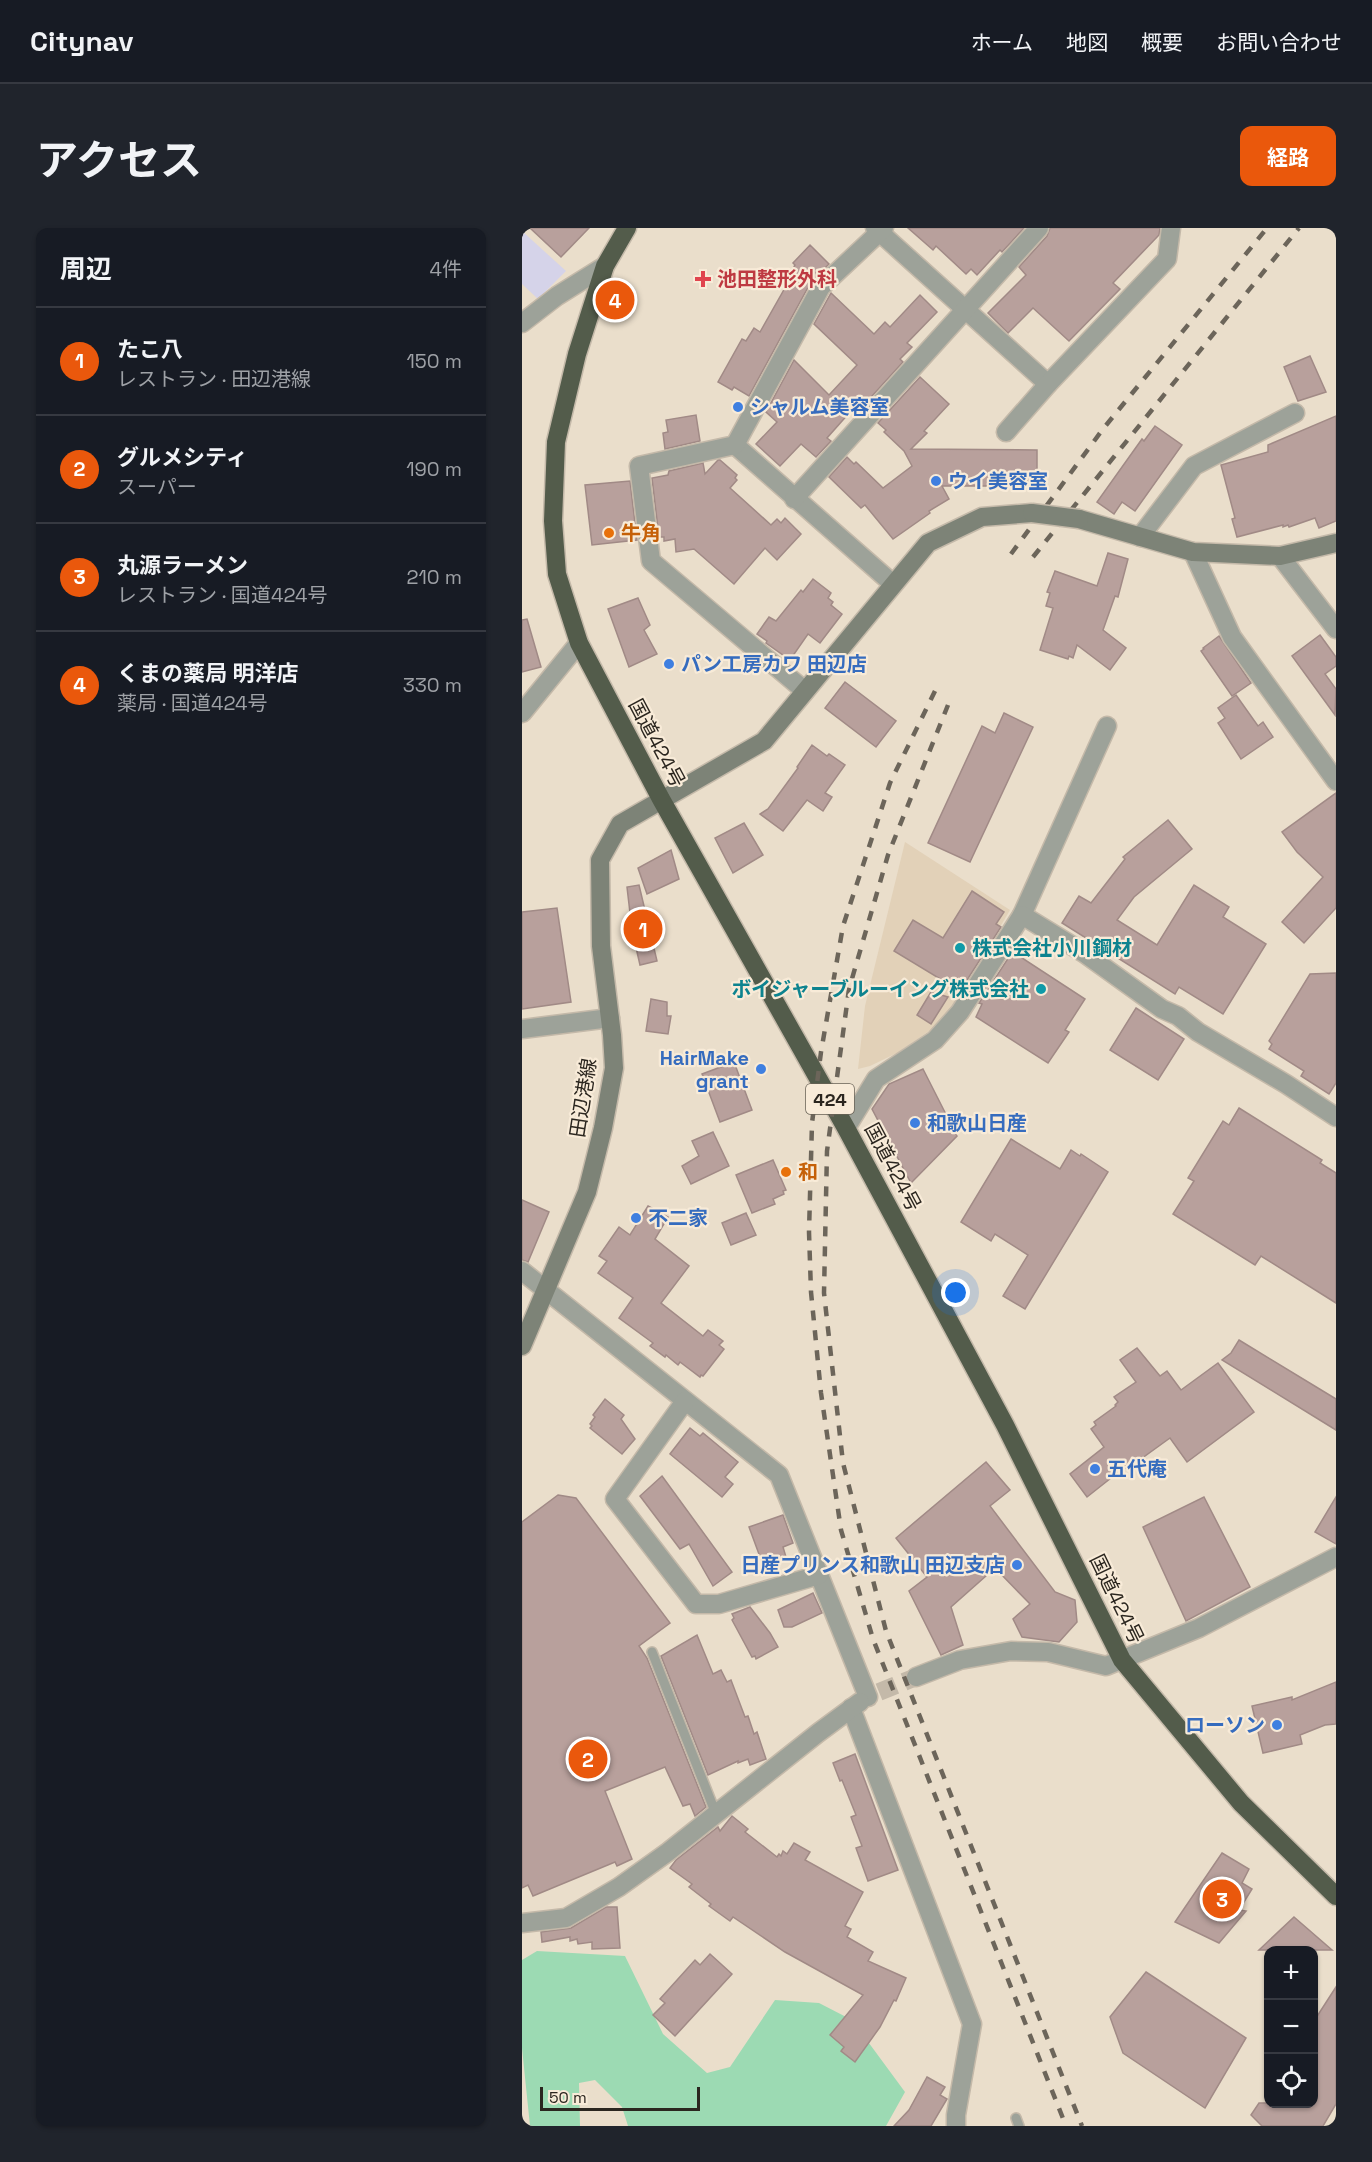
<!DOCTYPE html>
<html lang="ja">
<meta charset="utf-8">
<style>
:root{--surface:#171b24;--page:#20242c;--text:#f1f3f6;--muted:#9ea1a6;--line:#363941;--accent:#ea580c}
body{margin:0;font-family:"Space Grotesk","Noto Sans JP",sans-serif;background:var(--page);color:var(--text)}
.controls{position:absolute;right:18px;bottom:18px;display:grid;overflow:hidden;border-radius:12px;box-shadow:0 2px 4px #0004}
.controls button{width:54px;height:54px;display:grid;place-items:center;padding:0;border:0;border-bottom:2px solid var(--line);background:var(--surface);color:var(--text);font:30px sans-serif}
.scale{position:absolute;left:18px;bottom:15px;width:160px;box-sizing:border-box;padding-left:6px;border:3px solid #2b261f;border-top:0;font-size:16px;line-height:21px;white-space:nowrap;color:#2b261f;-webkit-text-stroke:4px #f8ebd8;paint-order:stroke}
.you{position:absolute;left:434px;top:1065px;width:21px;height:21px;margin:-15px;border:4px solid #fff;border-radius:50%;background:#1a73e8;box-shadow:0 0 0 9px #1a73e833}
.badge{display:grid;place-items:center;width:39px;height:39px;border-radius:50%;background:var(--accent);color:#fff;font-size:20px;font-weight:700}
.pin{position:absolute;translate:-50% -50%;border:3px solid #fff;box-shadow:0 2px 6px #0006}
.list{margin:0;padding:0;list-style:none}
h2{display:flex;justify-content:space-between;align-items:center;height:78px;margin:0;padding:0 24px;font-size:26px}
h2 small{font-size:20px;font-weight:400;color:var(--muted)}
.list li{display:grid;grid-template-columns:39px 1fr auto;gap:18px;align-items:center;box-sizing:border-box;height:108px;padding:0 24px;border-top:2px solid var(--line)}
.list b{display:block;font-size:22px;white-space:nowrap}
.list p{margin:0;font-size:20px;white-space:nowrap;color:var(--muted)}
.list em{font-size:20px;font-style:normal;color:var(--muted)}
.icon{flex:none;width:33px;height:33px;fill:none;stroke:currentColor;stroke-width:2;stroke-linecap:round;stroke-linejoin:round}
.map{position:relative;flex:none;width:814px;height:1898px;overflow:hidden;border-radius:12px}
header{display:flex;align-items:center;gap:36px;box-sizing:border-box;height:84px;padding:0 30px;background:var(--surface);border-bottom:2px solid var(--line)}
header strong{font-size:28px}
nav{display:flex;gap:33px;margin-inline-start:auto;font-size:21px}
.intro{display:flex;align-items:center;justify-content:space-between;box-sizing:border-box;height:144px;padding:0 36px}
h1{margin:0;font-size:42px}
.button{padding:15px 27px;border-radius:12px;background:var(--accent);color:#fff;font-size:21px;font-weight:700}
main{display:flex;gap:36px;padding:0 36px}
aside{flex:1;background:var(--surface);border-radius:12px;box-shadow:0 2px 4px #0004}
.map>svg:first-child{display:block}
.built{fill:#e2d1b8}
.education{fill:#d5d3e9}
.green{fill:#9cdab3}
.building{fill:#b8a09c;stroke:#a18a86;stroke-width:1.5}
.lines{fill:none;stroke-linecap:round;stroke-linejoin:round}
.street-tunnel{stroke:#c4b9a9;stroke-width:18;stroke-dasharray:18 9;stroke-linecap:butt}
.lane-casing{stroke:#c4b9a9;stroke-width:12}
.street-casing{stroke:#c4b9a9;stroke-width:21}
.secondary-casing{stroke:#c4b9a9;stroke-width:21}
.highway-casing{stroke:#c4b9a9;stroke-width:21}
.lane{stroke:#9da299;stroke-width:9}
.street{stroke:#9da299;stroke-width:18}
.secondary{stroke:#7d8377;stroke-width:18}
.highway{stroke:#535c4b;stroke-width:18}
.rail{stroke:#6c655a;stroke-width:4.5;stroke-dasharray:10 10;stroke-linecap:butt}
.secondary-bridge-casing{stroke:#c4b9a9;stroke-width:21;stroke-linecap:butt}
.secondary-bridge{stroke:#7d8377;stroke-width:18}
.health-dot{fill:#e0444e;stroke:#f8ebd8;stroke-width:2}
.shop-dot{fill:#3f7fe0;stroke:#f8ebd8;stroke-width:2}
.food-dot{fill:#e8710a;stroke:#f8ebd8;stroke-width:2}
.culture-dot{fill:#0f9aa8;stroke:#f8ebd8;stroke-width:2}
.labels{text-anchor:middle;dominant-baseline:central;stroke-width:4.5;stroke-linejoin:round;paint-order:stroke}
.shield{fill:#f8ebd8;stroke:#686156;stroke-width:1.5}
.shield-label{font-size:18px;font-weight:bold;fill:#2b261f}
.health-label{font-size:20px;font-weight:bold;fill:#be3a42;stroke:#f8ebd8;text-anchor:start}
.shop-label{font-size:20px;font-weight:bold;fill:#366cbe;stroke:#f8ebd8;text-anchor:start}
.food-label{font-size:20px;font-weight:bold;fill:#c56008;stroke:#f8ebd8;text-anchor:start}
.street-label{font-size:20px;fill:#2b261f;stroke:#f8ebd8}
.culture-label{font-size:20px;font-weight:bold;fill:#0d838f;stroke:#f8ebd8;text-anchor:start}
</style>
<header>
<strong>Citynav</strong>
<nav><a>ホーム</a><a>地図</a><a>概要</a><a>お問い合わせ</a></nav>
</header>
<div class="intro"><h1>アクセス</h1><a class="button">経路</a></div>
<main>
<aside>
<h2>周辺<small>4件</small></h2>
<ul class="list">
<li><span class="badge">1</span><div><b>たこ八</b><p>レストラン · 田辺港線</p></div><em>150 m</em></li>
<li><span class="badge">2</span><div><b>グルメシティ</b><p>スーパー</p></div><em>190 m</em></li>
<li><span class="badge">3</span><div><b>丸源ラーメン</b><p>レストラン · 国道424号</p></div><em>210 m</em></li>
<li><span class="badge">4</span><div><b>くまの薬局 明洋店</b><p>薬局 · 国道424号</p></div><em>330 m</em></li>
</ul>
</aside>
<div class="map">
<svg width="814" height="1898" viewBox="0 0 814 1898">
<rect width="100%" height="100%" fill="#eadecb"/>
<polygon class="built" points="383,614 488,682 432,778 413,799 375,825 348,838 336,841 343,778"/>
<polygon class="education" points="0,3 44,43 16,71 0,56"/>
<polygon class="green" points="15,1723 103,1728 141,1806 185,1845 208,1839 253,1772 297,1775 330,1792 383,1864 364,1898 106,1898 100,1879 73,1852 57,1855 58,1898 8,1898 0,1820 0,1732"/>
<g class="building">
<polygon points="8,0 67,0 39,29"/>
<polygon points="386,0 502,0 480,24 478,22 455,47 449,41 444,46 414,18 411,22"/>
<polygon points="528,0 638,0 637,7 591,55 598,61 547,113 511,80 486,105 466,85 504,47 497,39 525,8"/>
<polygon points="288,17 307,36 289,54 227,168 212,159 210,162 196,154 220,111 224,113 232,100 238,104 264,58 261,56 273,37 271,35"/>
<polygon points="309,65 352,106 363,94 368,99 398,67 415,84 385,115 390,119 378,131 381,134 340,179 336,175 305,210 309,213 294,229 279,216 258,238 234,216 255,194 244,184 272,132 307,167 335,137 292,96"/>
<polygon points="788,128 804,164 776,173 762,139"/>
<polygon points="398,149 427,176 402,203 405,205 389,221 515,222 515,258 420,258 427,271 407,283 408,285 371,311 343,277 339,280 307,249 325,229 332,236 334,234 361,260 390,238 382,223 362,204 364,202 356,195"/>
<polygon points="174,187 178,213 143,221 141,205 146,204 144,192"/>
<polygon points="814,188 814,293 797,300 793,290 767,299 766,297 761,299 761,297 715,309 710,291 713,290 699,237 746,224 746,217"/>
<polygon points="633,198 660,217 613,283 600,274 592,286 575,274 620,211 622,213"/>
<polygon points="196,232 198,232 215,247 213,250 215,252 208,260 249,297 255,291 259,295 263,290 279,306 255,332 243,320 212,356 172,321 154,324 153,311 142,313 142,309 137,309 130,250 146,247 147,243 181,235 183,246"/>
<polygon points="108,253 115,312 70,317 63,257"/>
<polygon points="586,325 606,331 596,369 593,368 581,402 604,420 588,442 555,417 551,430 547,428 546,431 518,422 531,380 524,378 528,365 525,364 533,343 575,358"/>
<polygon points="291,351 309,365 306,370 311,374 309,377 320,386 298,415 286,406 268,432 244,415 245,413 235,406 247,389 254,393 279,362 281,364"/>
<polygon points="116,370 128,397 122,402 135,426 107,439 86,381"/>
<polygon points="5,391 19,439 0,444 0,392"/>
<polygon points="798,407 814,429 814,438 803,446 814,461 813,487 770,428"/>
<polygon points="697,408 729,455 710,468 679,423 682,421 681,420"/>
<polygon points="323,454 374,493 354,519 303,480"/>
<polygon points="714,467 736,498 741,494 751,509 719,531 696,495 703,490 696,480"/>
<polygon points="482,485 511,499 448,634 406,615 460,498 473,505"/>
<polygon points="290,517 305,528 307,526 323,537 303,565 310,569 301,583 285,572 261,603 238,586 246,581 276,540 275,539"/>
<polygon points="814,565 814,680 782,715 760,694 801,649 775,624 760,604"/>
<polygon points="646,592 670,621 612,669 595,692 635,717 672,657 707,679 701,689 744,716 701,786 657,759 653,766 540,695 557,668 569,675 603,631 601,629"/>
<polygon points="222,595 241,627 211,645 193,610"/>
<polygon points="149,622 157,651 125,666 116,640"/>
<polygon points="117,657 135,733 118,737 110,702 105,659"/>
<polygon points="450,663 482,684 474,696 479,699 438,763 372,723 391,692 421,710"/>
<polygon points="35,680 49,774 0,781 0,684"/>
<polygon points="498,712 508,718 500,730 563,771 543,802 547,804 526,835 454,789 460,776 457,775"/>
<polygon points="814,745 814,855 807,866 779,848 782,843 747,821 750,816 747,813 788,746"/>
<polygon points="409,764 426,769 409,796 395,787"/>
<polygon points="129,771 145,774 145,788 149,788 146,806 124,803"/>
<polygon points="614,780 662,811 636,852 588,822"/>
<polygon points="212,834 230,882 198,894 180,846"/>
<polygon points="401,841 435,908 389,955 350,881 367,856"/>
<polygon points="717,880 800,932 798,935 814,945 814,1075 739,1028 733,1037 651,986 672,953 666,950 701,893 707,897"/>
<polygon points="191,904 207,938 169,956 160,938 177,928 170,913"/>
<polygon points="489,911 538,941 549,922 558,928 559,926 586,944 503,1081 481,1068 506,1027 473,1006 469,1013 439,994"/>
<polygon points="251,932 264,962 261,963 262,966 251,971 253,976 230,985 214,947"/>
<polygon points="0,972 27,984 6,1034 0,1032"/>
<polygon points="126,978 146,989 133,1011 167,1038 139,1075 181,1108 186,1102 201,1113 197,1117 202,1121 181,1148 179,1147 178,1149 158,1134 156,1137 144,1127 143,1129 128,1118 131,1115 97,1090 111,1070 76,1045 85,1033 77,1028 97,999 108,1007"/>
<polygon points="224,985 234,1007 209,1017 200,995"/>
<polygon points="717,1112 814,1171 814,1202 700,1132 709,1125"/>
<polygon points="615,1120 638,1148 645,1143 659,1162 696,1135 732,1184 665,1234 648,1210 605,1241 603,1239 565,1269 548,1246 582,1219 569,1201 574,1197 572,1194 594,1178 593,1177 596,1174 592,1169 614,1154 598,1132"/>
<polygon points="83,1171 102,1187 99,1191 113,1211 100,1226 68,1200 70,1198 68,1196 73,1189 71,1187"/>
<polygon points="168,1200 178,1208 181,1205 216,1234 203,1249 211,1256 200,1269 148,1226"/>
<polygon points="464,1234 488,1262 468,1278 533,1364 553,1372 555,1394 537,1414 500,1409 491,1391 508,1376 473,1340 429,1379 441,1417 419,1427 387,1363 405,1349 374,1310"/>
<polygon points="140,1248 210,1344 191,1358 167,1316 158,1321 118,1268"/>
<polygon points="36,1267 54,1270 148,1395 117,1418 125,1430 184,1579 173,1588 168,1576 161,1578 143,1539 83,1563 110,1631 95,1638 93,1634 11,1668 6,1657 0,1660 0,1294"/>
<polygon points="682,1269 728,1359 664,1393 621,1299"/>
<polygon points="814,1269 814,1316 793,1304"/>
<polygon points="261,1287 271,1315 261,1319 264,1329 241,1337 227,1299"/>
<polygon points="291,1365 300,1385 270,1399 262,1399 256,1382"/>
<polygon points="228,1379 248,1405 256,1419 234,1431 233,1428 230,1429 210,1392 212,1390 210,1386"/>
<polygon points="175,1407 191,1446 199,1442 205,1454 209,1452 223,1489 226,1488 232,1506 235,1504 244,1531 228,1537 226,1531 216,1535 216,1533 186,1547 139,1428"/>
<polygon points="814,1454 814,1496 803,1497 778,1507 780,1516 741,1525 730,1478 770,1469 770,1472"/>
<polygon points="333,1526 376,1642 346,1653 334,1620 340,1618 329,1589 334,1587 320,1552 318,1553 311,1535"/>
<polygon points="210,1588 226,1601 223,1604 255,1629 257,1626 259,1628 261,1623 265,1626 272,1615 288,1624 283,1632 341,1664 323,1698 329,1701 325,1709 351,1724 346,1733 384,1750 374,1773 372,1772 358,1799 333,1834 319,1823 322,1819 308,1807 341,1767 263,1724 211,1689 208,1693 187,1678 189,1676 167,1659 170,1656 148,1640 154,1632 196,1599 198,1603"/>
<polygon points="700,1625 727,1641 720,1655 730,1661 717,1682 724,1683 697,1715 653,1694"/>
<polygon points="84,1679 95,1679 98,1720 70,1721 70,1714 56,1716 55,1711 48,1713 48,1709 20,1714 19,1704 49,1700"/>
<polygon points="772,1689 810,1722 737,1722"/>
<polygon points="188,1726 210,1746 153,1808 131,1787 143,1775 138,1771 173,1732 178,1737"/>
<polygon points="624,1744 724,1810 683,1880 601,1825 588,1789"/>
<polygon points="814,1759 814,1876 801,1898 740,1898 729,1887 737,1875 792,1875 792,1793"/>
<polygon points="405,1849 423,1859 418,1867 425,1871 409,1898 372,1898 387,1882"/>
</g>
<g class="lines">
<polyline class="street-tunnel" points="357,1464 394,1449"/>
<g class="lane-casing">
<g id="lane">
<polyline points="130,1424 194,1586"/>
<polyline points="494,1890 497,1898"/>
</g>
</g>
<g class="street-casing">
<g id="street">
<polyline points="353,0 526,156"/>
<polyline points="0,95 35,68 83,38"/>
<polyline points="484,204 526,156 645,31 649,0"/>
<polyline points="213,217 371,356"/>
<polyline points="272,271 517,0"/>
<polyline points="618,309 672,238 773,185"/>
<polyline points="671,324 710,409 814,553"/>
<polyline points="758,328 814,401"/>
<polyline points="283,463 129,333 117,238 213,217 299,59 362,0"/>
<polyline points="0,485 57,415"/>
<polyline points="500,687 585,498"/>
<polyline points="0,801 88,790"/>
<polyline points="324,900 354,851 413,812 438,784 500,687 562,725 640,781 656,788 676,804 764,856 814,889"/>
<polyline points="0,1043 257,1247 346,1469"/>
<polyline points="163,1173 93,1271 174,1376 197,1376 297,1347"/>
<polyline points="394,1449 438,1432 489,1423 526,1424 584,1438 677,1400 814,1329"/>
<polyline points="329,1480 450,1796 434,1887 434,1898"/>
<polyline points="0,1695 44,1690 97,1659 146,1624 296,1505 338,1474"/>
</g>
</g>
<g class="secondary-casing">
<g id="secondary">
<polyline points="557,291 671,324 758,328 814,315"/>
<polyline points="0,1118 65,964 81,900 92,840 90,807 79,718 78,632 98,596 242,513 406,315 460,289 510,285"/>
</g>
</g>
<g class="highway-casing">
<polyline id="highway" points="105,0 83,38 55,126 34,214 31,293 35,346 57,415 139,571 324,900 483,1197 600,1432 719,1575 814,1668"/>
</g>
<use href="#lane" class="lane"/>
<use href="#street" class="street"/>
<use href="#secondary" class="secondary"/>
<use href="#highway" class="highway"/>
<g class="rail">
<polyline points="489,326 581,201 745,0"/>
<polyline points="511,329 777,0"/>
<polyline points="413,463 368,555 321,698 299,824 290,895 287,1004 289,1064 299,1165 319,1302 351,1411 544,1898"/>
<polyline points="426,477 366,627 327,761 305,923 302,1065 321,1235 364,1403 560,1898"/>
</g>
<g class="secondary-bridge-casing">
<polyline id="secondary-bridge" points="510,285 557,291"/>
</g>
<use href="#secondary-bridge" class="secondary-bridge"/>
</g>
<path class="health-dot" d="M178 42h6v6h6v6h-6v6h-6v-6h-6v-6h6z"/>
<g class="shop-dot">
<circle cx="216" cy="179" r="6"/>
<circle cx="414" cy="253" r="6"/>
<circle cx="147" cy="436" r="6"/>
<circle cx="239" cy="841" r="6"/>
<circle cx="393" cy="895" r="6"/>
<circle cx="114" cy="990" r="6"/>
<circle cx="573" cy="1241" r="6"/>
<circle cx="495" cy="1337" r="6"/>
<circle cx="755" cy="1497" r="6"/>
</g>
<g class="food-dot">
<circle cx="87" cy="305" r="6"/>
<circle cx="264" cy="944" r="6"/>
</g>
<g class="culture-dot">
<circle cx="438" cy="720" r="6"/>
<circle cx="519" cy="761" r="6"/>
</g>
<g class="labels">
<rect class="shield" x="284" y="856" width="48" height="30" rx="4.5"/>
<g class="shield-label">
<text x="308" y="871">424</text>
</g>
<g class="health-label">
<text x="195" y="51">池田整形外科</text>
</g>
<g class="shop-label">
<text x="228" y="179">シャルム美容室</text>
<text x="426" y="253">ウイ美容室</text>
<text x="159" y="436">パン工房カワ 田辺店</text>
<text x="227" y="830" text-anchor="end">HairMake<tspan x="227" dy="23">grant</tspan></text>
<text x="405" y="895">和歌山日産</text>
<text x="126" y="990">不二家</text>
<text x="585" y="1241">五代庵</text>
<text x="483" y="1337" text-anchor="end">日産プリンス和歌山 田辺支店</text>
<text x="743" y="1497" text-anchor="end">ローソン</text>
</g>
<g class="food-label">
<text x="99" y="305">牛角</text>
<text x="276" y="944">和</text>
</g>
<g class="street-label">
<text transform="translate(135 515) rotate(62)">国道424号</text>
<text transform="translate(61 870) rotate(-81)">田辺港線</text>
<text transform="translate(371 939) rotate(62)">国道424号</text>
<text transform="translate(595 1371) rotate(64)">国道424号</text>
</g>
<g class="culture-label">
<text x="450" y="720">株式会社小川鋼材</text>
<text x="507" y="761" text-anchor="end">ボイジャーブルーイング株式会社</text>
</g>
</g>
</svg>
<div class="controls">
<button>+</button>
<button>−</button>
<button><svg class="icon" aria-label="locate" viewBox="0 0 24 24"><circle cx="12" cy="12" r="6"/><path d="M12 2v4M12 18v4M2 12h4M18 12h4"/></svg></button>
</div>
<div class="scale">50 m</div>
<div class="you"></div>
<div class="pin badge" style="left:121px;top:701px">1</div>
<div class="pin badge" style="left:66px;top:1531px">2</div>
<div class="pin badge" style="left:700px;top:1671px">3</div>
<div class="pin badge" style="left:93px;top:72px">4</div>
</div>
</main>
